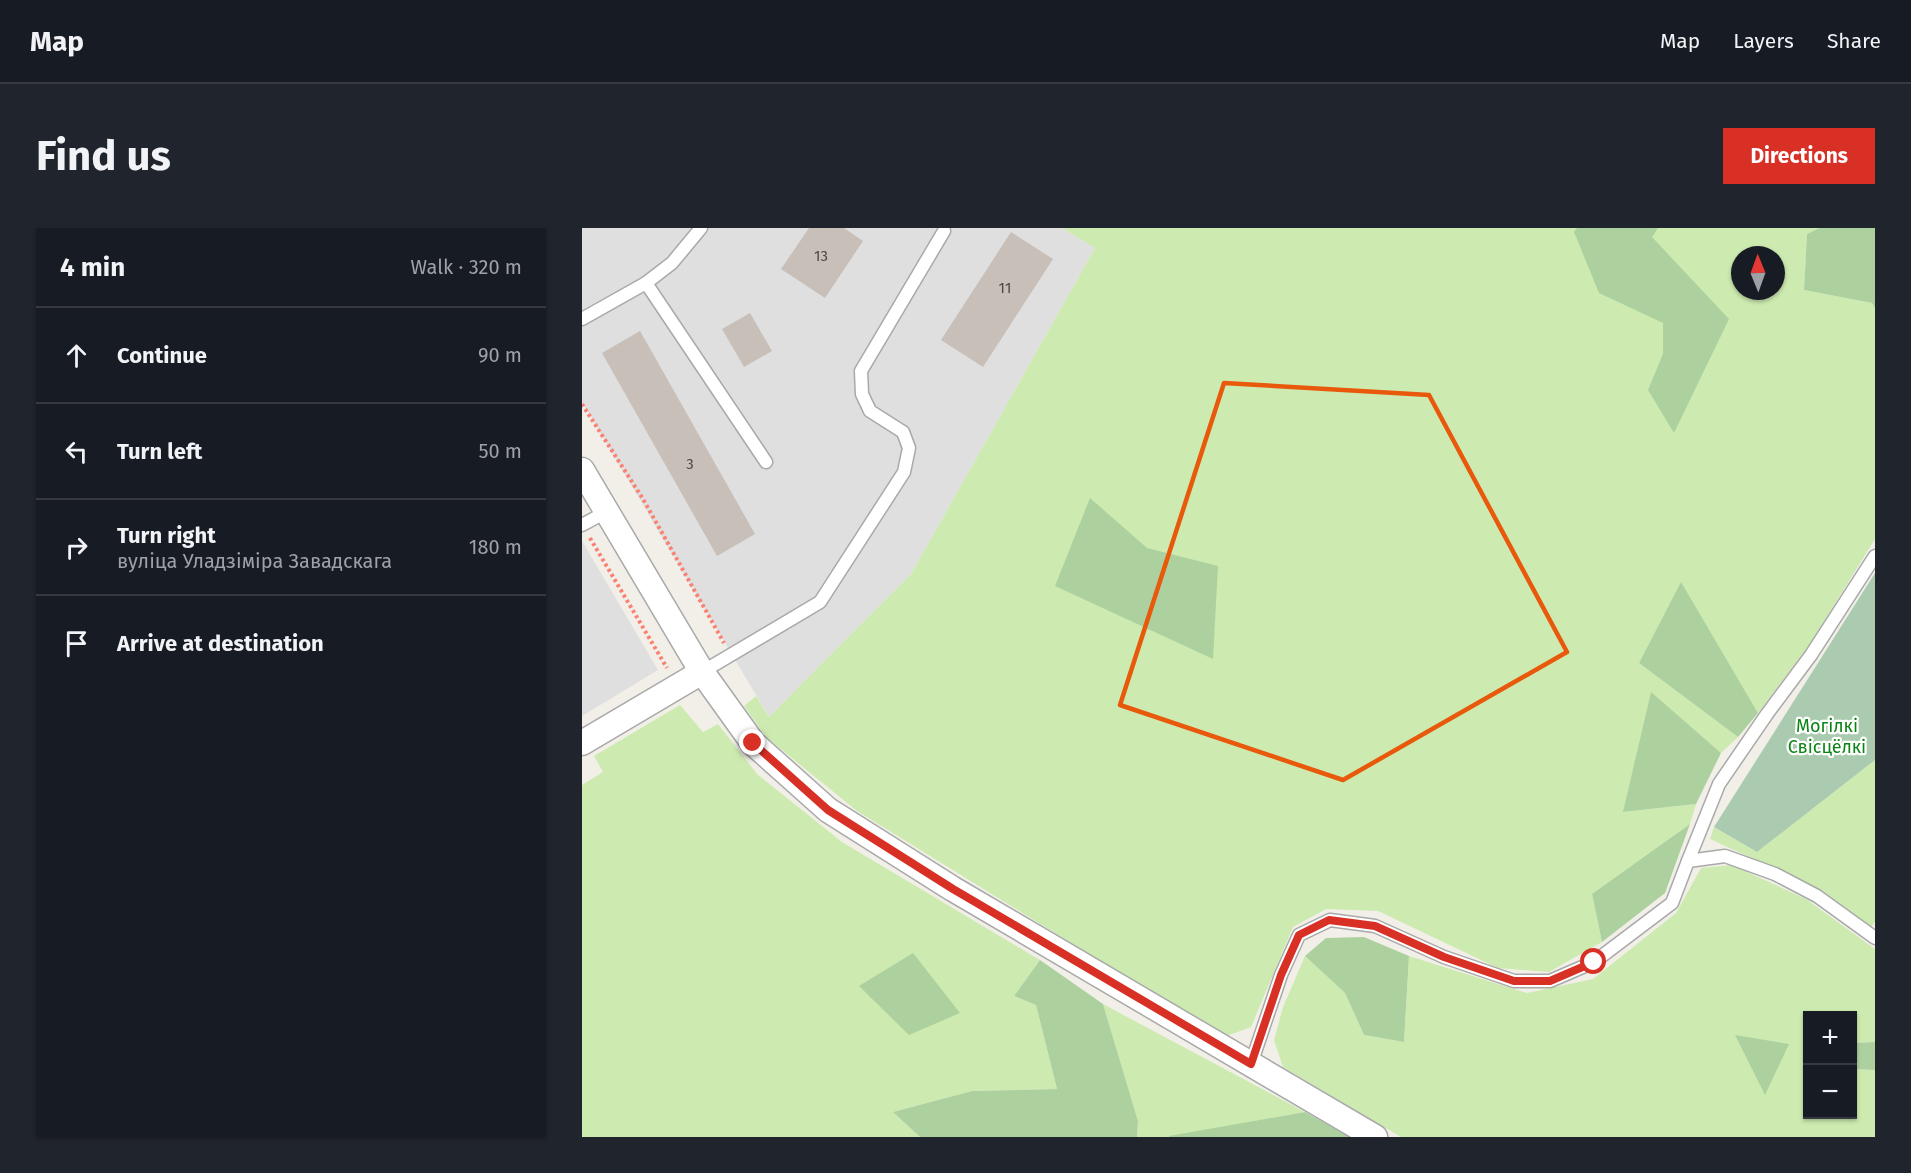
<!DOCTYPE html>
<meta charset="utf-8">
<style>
:root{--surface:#171b24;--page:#20242c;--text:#f1f3f6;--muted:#9ea1a6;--line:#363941;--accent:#d93025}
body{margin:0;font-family:"Fira Sans",sans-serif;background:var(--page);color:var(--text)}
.controls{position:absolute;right:18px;bottom:18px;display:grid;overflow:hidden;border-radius:0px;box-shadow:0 2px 4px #0004}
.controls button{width:54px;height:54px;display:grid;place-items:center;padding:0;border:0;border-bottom:2px solid var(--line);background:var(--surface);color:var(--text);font:30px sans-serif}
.compass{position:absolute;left:1149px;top:18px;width:54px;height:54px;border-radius:50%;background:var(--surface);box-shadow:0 2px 4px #0004;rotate:359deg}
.stop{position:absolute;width:18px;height:18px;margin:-14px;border:4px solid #d93025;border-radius:50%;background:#fff}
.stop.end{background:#d93025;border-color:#fff;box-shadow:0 2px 6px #0008}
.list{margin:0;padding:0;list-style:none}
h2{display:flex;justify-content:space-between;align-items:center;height:78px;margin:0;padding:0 24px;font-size:26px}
h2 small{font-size:20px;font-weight:400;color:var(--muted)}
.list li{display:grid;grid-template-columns:39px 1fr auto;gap:18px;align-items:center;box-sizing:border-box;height:96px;padding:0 24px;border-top:2px solid var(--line)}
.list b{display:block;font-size:22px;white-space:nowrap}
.list p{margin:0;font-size:20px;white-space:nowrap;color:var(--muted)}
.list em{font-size:20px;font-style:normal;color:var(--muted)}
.icon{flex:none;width:33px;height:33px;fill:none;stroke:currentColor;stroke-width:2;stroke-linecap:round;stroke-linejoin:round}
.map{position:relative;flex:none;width:1293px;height:909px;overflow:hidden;border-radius:0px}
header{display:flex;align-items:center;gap:36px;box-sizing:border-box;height:84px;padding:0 30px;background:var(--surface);border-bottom:2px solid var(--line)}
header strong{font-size:28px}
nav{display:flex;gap:33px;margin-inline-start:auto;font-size:21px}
.intro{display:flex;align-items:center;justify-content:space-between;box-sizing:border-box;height:144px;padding:0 36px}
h1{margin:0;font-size:42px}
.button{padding:15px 27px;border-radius:0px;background:var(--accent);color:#fff;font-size:21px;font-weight:700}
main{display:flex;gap:36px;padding:0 36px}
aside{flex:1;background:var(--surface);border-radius:0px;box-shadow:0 2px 4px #0004}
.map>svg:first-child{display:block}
.residential{fill:#e0dfdf}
.grass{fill:#cdebb0;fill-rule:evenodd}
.forest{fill:#add19e}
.cemetery{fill:#aacbaf}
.building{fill:#c7bfb8}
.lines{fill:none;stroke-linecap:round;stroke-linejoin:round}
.lane-casing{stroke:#a9a9a9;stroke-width:15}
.street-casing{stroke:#a9a9a9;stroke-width:27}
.path{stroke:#fa8072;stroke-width:4;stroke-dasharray:3 3;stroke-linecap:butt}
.lane{stroke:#fff;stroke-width:12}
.street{stroke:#fff;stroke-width:24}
.route{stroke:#d93025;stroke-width:8}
.marked{fill:none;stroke:#e8590c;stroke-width:4.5;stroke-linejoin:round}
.labels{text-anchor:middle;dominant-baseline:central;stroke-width:4.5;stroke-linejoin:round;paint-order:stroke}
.number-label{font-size:15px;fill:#4b4948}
.park-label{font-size:18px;fill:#0c8416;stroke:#fff}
</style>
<header>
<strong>Map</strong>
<nav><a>Map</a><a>Layers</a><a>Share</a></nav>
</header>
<div class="intro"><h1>Find us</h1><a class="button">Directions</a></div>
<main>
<aside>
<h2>4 min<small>Walk · 320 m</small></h2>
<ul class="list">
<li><svg class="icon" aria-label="ahead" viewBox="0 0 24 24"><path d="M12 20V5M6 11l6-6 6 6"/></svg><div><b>Continue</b></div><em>90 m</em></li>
<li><svg class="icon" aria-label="left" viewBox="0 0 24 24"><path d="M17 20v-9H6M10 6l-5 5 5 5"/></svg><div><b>Turn left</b></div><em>50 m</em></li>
<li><svg class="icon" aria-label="right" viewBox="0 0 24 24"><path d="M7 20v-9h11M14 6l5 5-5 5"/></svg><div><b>Turn right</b><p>вуліца Уладзіміра Завадскага</p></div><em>180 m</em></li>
<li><svg class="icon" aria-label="arrive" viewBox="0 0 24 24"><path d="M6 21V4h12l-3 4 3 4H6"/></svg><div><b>Arrive at destination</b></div></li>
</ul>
</aside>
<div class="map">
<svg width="1293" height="909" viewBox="0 0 1293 909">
<rect width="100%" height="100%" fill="#f2efe9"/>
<g class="residential">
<polygon points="0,0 480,0 513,20 329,346 187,489 0,174"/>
<polygon points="0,313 76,442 0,488"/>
</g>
<g class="grass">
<path d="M480 0H1237L1225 6 1222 62 1290 75 1293 80V311L1228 416 1176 485 1099 355 1057 435 1156 509 1139 525 1069 465 1042 584 1114 576 1108 596 1010 666 1020 714 967 744 916 740 796 683 744 681 711 699 669 799 642 809 275 583 184 509 162 478 174 468 187 489 329 346 513 20ZM1158 27H1194V63H1158Z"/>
<polygon points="98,477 121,504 136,496 175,546 260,614 458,732 432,768 454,777 475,861 390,863 311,884 338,909 0,909 0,557 21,544 12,528"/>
<polygon points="1293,532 1293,694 1289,699 1241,663 1128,611 1132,599 1175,624"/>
<polygon points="1150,637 1224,671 1293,721 1293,814 1271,815 1270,788 1226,788 1226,886 1270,886 1271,841 1293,842 1293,909 819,909 701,839 692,812 701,779 723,728 763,765 782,807 822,814 827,728 945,765 1011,751 1094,685 1119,640"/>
<polygon points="521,776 723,884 587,909 555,909 556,893"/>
</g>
<g class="forest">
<polygon points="995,0 1076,0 1070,9 1147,91 1092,205 1066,162 1081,126 1081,95 1017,65 992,4"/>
<polygon points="1237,0 1293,0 1293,80 1290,75 1222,62 1225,6"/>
<polygon points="508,270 565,320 636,338 631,431 473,358"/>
<polygon points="1099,354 1176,485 1156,509 1057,435"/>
<polygon points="1069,464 1139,525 1114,576 1041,584"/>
<polygon points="1108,596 1083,665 1020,714 1010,666"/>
<polygon points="782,709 827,728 822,814 782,807 763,765 723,728 744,710"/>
<polygon points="331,725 378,785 327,807 277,758"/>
<polygon points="458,732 521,776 556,893 555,909 338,909 311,884 390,863 475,861 454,777 432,768"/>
<polygon points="1153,807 1207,816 1183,867"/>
<polygon points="1293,814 1293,842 1271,841 1271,815"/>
<polygon points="723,884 768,909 587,909 587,908"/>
</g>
<polygon class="cemetery" points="1293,345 1293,532 1175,624 1132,599"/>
<g class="building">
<polygon points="227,0 262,0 281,13 243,70 199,41"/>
<polygon points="429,4 471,31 401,139 359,112"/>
<polygon points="168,85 190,123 162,139 140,101"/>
<polygon points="58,103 173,306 135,328 20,125"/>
</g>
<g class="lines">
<g class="lane-casing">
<g id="lane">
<polyline points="64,55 184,234"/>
<polyline points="0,91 64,55 90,35 119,0"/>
<polyline points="0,297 24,284"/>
<polyline points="120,444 238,374 322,244 327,220 321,204 288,183 280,166 279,143 362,3"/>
<polyline points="1106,633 1143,628 1193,646 1235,668 1293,710"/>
<polyline points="669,836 699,747 717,707 748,692 793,698 862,729 932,753 968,753 1012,734 1090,675 1106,633 1137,556 1185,486 1229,427 1293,328"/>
</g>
</g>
<g class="street-casing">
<g id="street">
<polyline points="0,242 120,444 171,515 246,582 371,661 793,909"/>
<polyline points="0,515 120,444"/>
</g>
</g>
<g class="path">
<polyline points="0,176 61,271 142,415"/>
<polyline points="8,310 85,440"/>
</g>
<use href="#lane" class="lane"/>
<use href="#street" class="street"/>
</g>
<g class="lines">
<polyline class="route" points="171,515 246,582 371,661 669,836 699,747 717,707 747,692 793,698 862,729 932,753 968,753 1012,734"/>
</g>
<path class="marked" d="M642 155 847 167 985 424 761 552 538 477Z"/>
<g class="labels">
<g class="number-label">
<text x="239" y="28">13</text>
<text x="423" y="60">11</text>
<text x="108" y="236">3</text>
</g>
<g class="park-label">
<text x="1245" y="498">Могілкі<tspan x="1245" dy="21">Свісцёлкі</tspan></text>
</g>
</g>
</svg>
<div class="controls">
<button>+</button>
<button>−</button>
</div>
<svg class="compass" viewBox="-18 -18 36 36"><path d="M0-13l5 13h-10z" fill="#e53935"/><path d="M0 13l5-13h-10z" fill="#9ea1a6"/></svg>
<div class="stop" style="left:1012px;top:734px"></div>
<div class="stop end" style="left:171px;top:515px"></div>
</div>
</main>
